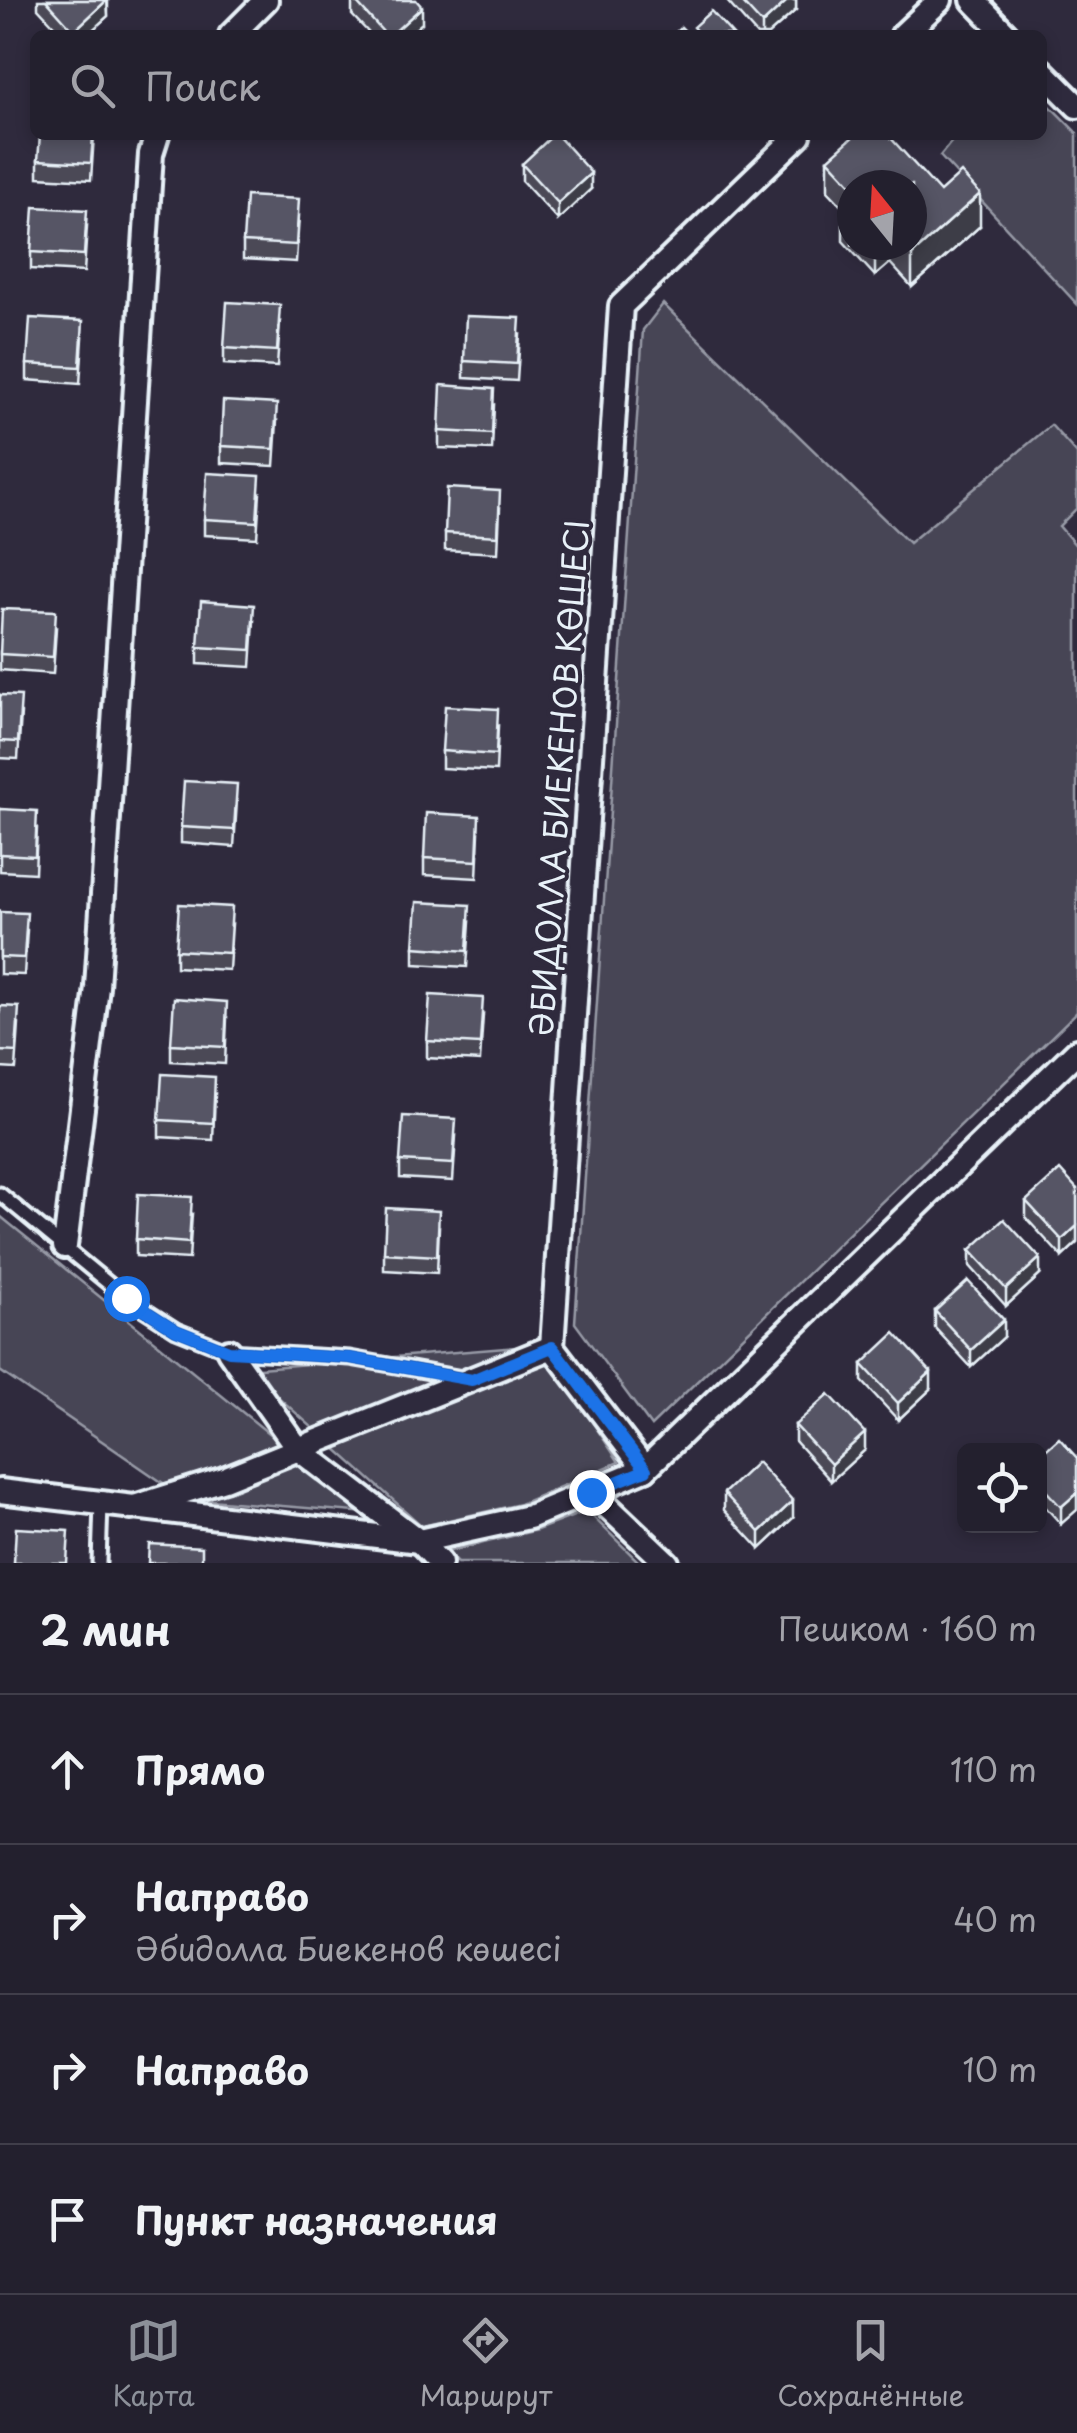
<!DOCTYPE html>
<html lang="ru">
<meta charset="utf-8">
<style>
:root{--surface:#23202e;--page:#2f2d3a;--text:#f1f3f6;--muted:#a3a3aa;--line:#403e4a;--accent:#8c9099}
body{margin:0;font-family:"Playpen Sans",sans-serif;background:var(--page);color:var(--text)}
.controls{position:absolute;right:30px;bottom:30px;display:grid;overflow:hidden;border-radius:15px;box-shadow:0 5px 15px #0003}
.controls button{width:90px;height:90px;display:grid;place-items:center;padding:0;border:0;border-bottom:2px solid var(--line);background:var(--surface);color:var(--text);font:50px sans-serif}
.compass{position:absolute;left:837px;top:170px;width:90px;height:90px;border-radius:50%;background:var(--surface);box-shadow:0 5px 15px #0003;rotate:342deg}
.stop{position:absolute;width:30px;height:30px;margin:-22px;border:8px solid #1a73e8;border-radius:50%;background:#fff}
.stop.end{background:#1a73e8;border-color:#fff;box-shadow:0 2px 10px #0008}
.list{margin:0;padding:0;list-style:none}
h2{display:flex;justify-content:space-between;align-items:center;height:130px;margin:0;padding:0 40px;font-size:42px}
h2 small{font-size:32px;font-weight:400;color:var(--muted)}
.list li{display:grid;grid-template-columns:65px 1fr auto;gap:30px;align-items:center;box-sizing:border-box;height:150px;padding:0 40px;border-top:2px solid var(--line)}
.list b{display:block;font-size:38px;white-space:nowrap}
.list p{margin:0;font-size:32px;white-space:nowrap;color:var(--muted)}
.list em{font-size:32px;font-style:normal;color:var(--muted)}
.icon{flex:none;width:55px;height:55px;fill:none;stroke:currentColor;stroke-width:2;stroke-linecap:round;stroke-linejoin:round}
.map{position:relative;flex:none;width:1077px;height:1563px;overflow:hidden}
.search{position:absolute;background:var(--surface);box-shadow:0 5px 15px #0003;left:30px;right:30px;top:30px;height:110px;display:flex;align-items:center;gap:25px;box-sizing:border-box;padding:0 35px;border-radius:15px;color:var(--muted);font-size:38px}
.sheet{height:730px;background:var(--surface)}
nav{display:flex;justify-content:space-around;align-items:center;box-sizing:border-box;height:140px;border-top:2px solid var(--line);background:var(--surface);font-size:28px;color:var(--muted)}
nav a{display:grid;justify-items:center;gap:5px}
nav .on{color:var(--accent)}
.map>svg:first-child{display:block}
.green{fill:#464455;stroke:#979aa6;stroke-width:2.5}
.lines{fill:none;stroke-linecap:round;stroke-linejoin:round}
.lane-casing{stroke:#e8f1f8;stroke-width:19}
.street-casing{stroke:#e8f1f8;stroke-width:30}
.lane{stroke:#2f2a3d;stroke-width:11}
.street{stroke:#2f2a3d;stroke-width:22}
.wall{fill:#4b4957;stroke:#e8f1f8;stroke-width:2.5;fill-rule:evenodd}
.shaded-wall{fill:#3d3c47;stroke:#e8f1f8;stroke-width:2.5}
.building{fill:#575565;stroke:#e8f1f8;stroke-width:2.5}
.route{stroke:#1a73e8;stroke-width:12}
.labels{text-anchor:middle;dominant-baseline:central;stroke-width:8;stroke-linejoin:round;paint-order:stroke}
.street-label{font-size:32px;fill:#e8f1f8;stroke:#2f2a3d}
</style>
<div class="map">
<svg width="1077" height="1563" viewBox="0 0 1077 1563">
<rect width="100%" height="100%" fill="#2f2a3d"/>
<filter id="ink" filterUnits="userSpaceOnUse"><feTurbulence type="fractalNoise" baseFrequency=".01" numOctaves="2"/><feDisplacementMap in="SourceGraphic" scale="20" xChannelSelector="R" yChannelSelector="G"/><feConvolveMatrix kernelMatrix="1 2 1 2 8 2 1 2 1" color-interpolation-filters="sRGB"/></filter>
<g filter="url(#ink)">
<g class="green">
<polygon points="1042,98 1077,133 1077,304 940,156 957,135 1042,135"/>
<polygon points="663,304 909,543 1051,425 1077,454 1077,508 1059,526 1077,547 1077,1012 651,1426 575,1323 643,330"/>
<polygon points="0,1216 367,1513 185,1498 0,1371"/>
<polygon points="541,1345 619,1462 520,1504 422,1526 247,1369"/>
<polygon points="587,1511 640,1563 457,1563 446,1552 537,1530"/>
</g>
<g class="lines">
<g class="lane-casing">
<g id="lane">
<polyline points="0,1194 126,1298 176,1330 229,1351 350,1358 463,1378"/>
<polyline points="99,1563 101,1504"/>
</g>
</g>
<g class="street-casing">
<g id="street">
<polyline points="973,0 1007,35"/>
<polyline points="231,35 266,0"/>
<polyline points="903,35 940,0"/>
<polyline points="1042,71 1077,106"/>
<polyline points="65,1246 97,987 151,154 157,135"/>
<polyline points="229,1351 298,1449 416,1539"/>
<polyline points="645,1469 552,1347 621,306 799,135"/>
<polyline points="0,1491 419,1541"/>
<polyline points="591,1491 667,1563"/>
<polyline points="131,1508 224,1479 552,1347"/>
<polyline points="440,1563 419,1541 529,1517 645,1469 1077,1051"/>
</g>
</g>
<use href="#lane" class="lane"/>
<use href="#street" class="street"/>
</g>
<g class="wall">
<polygon points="38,0 108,0 108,16 87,35 63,35 38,8"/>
<polygon points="352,0 416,0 422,23 409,35 371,35 352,15"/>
<polygon points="726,0 796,0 796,10 768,35 757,35"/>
<polygon points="94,135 91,180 38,177 38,160"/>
<path d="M828 159 940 192 980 226 912 287 890 263 875 276 843 241V209L844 208 828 191ZM852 185 912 245H852Z"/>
<polygon points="522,164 591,189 558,220 522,181"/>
<polygon points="299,216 296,262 243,259 243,242"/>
<polygon points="87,226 84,272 31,269 31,252"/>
<polygon points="280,322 277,367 224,364 224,348"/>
<polygon points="520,335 517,381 464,378 464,361"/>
<polygon points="83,338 80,384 27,380 27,364"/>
<polygon points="494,405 492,450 439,448 439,431"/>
<polygon points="277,421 274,466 221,463 221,446"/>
<polygon points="260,493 257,538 204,535 204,519"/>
<polygon points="500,508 498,553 445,550 445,533"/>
<polygon points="254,621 251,667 198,664 198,647"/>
<polygon points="56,628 53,674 0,670 0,651"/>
<polygon points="0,695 21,713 18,759 0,758"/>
<polygon points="498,726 496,771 442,768 442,751"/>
<polygon points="237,801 234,847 181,843 181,827"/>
<polygon points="0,809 37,828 35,873 0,871"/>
<polygon points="479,833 477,878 424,875 424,858"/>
<polygon points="0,912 27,930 24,975 0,974"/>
<polygon points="470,922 467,967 414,964 414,947"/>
<polygon points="232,924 229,970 176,967 176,950"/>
<polygon points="0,1006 19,1024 16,1069 0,1068"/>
<polygon points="483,1015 480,1061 427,1058 427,1041"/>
<polygon points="227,1018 225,1064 171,1061 171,1044"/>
<polygon points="215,1094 213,1140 159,1137 159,1120"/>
<polygon points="456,1136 453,1181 400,1178 400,1161"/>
<polygon points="1077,1189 1077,1243 1062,1257 1026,1218 1026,1201"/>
<polygon points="192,1214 189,1259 136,1256 136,1239"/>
<polygon points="439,1227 437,1273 384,1270 384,1253"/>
<polygon points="970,1250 1040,1275 1006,1306 970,1266"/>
<polygon points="935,1311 1004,1337 971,1367 935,1328"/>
<polygon points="862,1364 931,1389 898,1420 862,1381"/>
<polygon points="795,1425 865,1450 831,1481 795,1441"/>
<polygon points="1040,1455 1077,1458 1061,1524 1040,1501"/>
<polygon points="724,1493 793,1518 760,1549 724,1510"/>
</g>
<g class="shaded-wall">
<polygon points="107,0 108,16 87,35 74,35 74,31"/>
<polygon points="788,0 796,0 796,10 768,35 762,35 762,24"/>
<polygon points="422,7 422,23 409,35 391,35"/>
<polygon points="591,173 591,189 558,220 558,203"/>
<polygon points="980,194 980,226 912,287 912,255"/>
<polygon points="875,245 890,245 890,263 875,276"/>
<polygon points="1077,1226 1077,1243 1062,1257 1062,1240"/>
<polygon points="1040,1258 1040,1275 1006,1306 1006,1289"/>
<polygon points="1004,1320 1004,1337 971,1367 971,1350"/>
<polygon points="931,1372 931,1389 898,1420 898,1403"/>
<polygon points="865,1433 865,1450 831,1481 831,1464"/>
<polygon points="1077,1493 1077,1510 1061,1524 1061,1507"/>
<polygon points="793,1501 793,1518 760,1549 760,1532"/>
</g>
<g class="building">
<polygon points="46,0 107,0 74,31"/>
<polygon points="354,0 416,0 422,7 391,35 386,35"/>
<polygon points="740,0 788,0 762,24"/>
<polygon points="711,11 733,35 700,35 693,27"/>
<polygon points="681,27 689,35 673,35"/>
<polygon points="40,135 93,135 91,163 38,160"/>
<polygon points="553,135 557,135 591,173 558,203 522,164"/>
<polygon points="855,135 888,135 940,192 961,173 980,194 912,255 903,245 912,245 912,185 852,185 828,159"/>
<polygon points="246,196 299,199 296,245 243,242"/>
<polygon points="852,201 852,219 843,209"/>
<polygon points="34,207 87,210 84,255 31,252"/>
<polygon points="227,302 280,305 277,351 224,348"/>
<polygon points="466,316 520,318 517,364 464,361"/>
<polygon points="30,318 83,321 80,367 27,364"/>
<polygon points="441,385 494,389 492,434 439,431"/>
<polygon points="223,401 277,404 274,449 221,446"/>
<polygon points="207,473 260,476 257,522 204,519"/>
<polygon points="447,488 500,491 498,536 445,533"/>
<polygon points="201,601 254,605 251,650 198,647"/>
<polygon points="2,609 56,611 53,657 0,654"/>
<polygon points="0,695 21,696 18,742 0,741"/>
<polygon points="445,706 498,709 496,755 442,751"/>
<polygon points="184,781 237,784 234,830 181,827"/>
<polygon points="0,809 37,811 35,856 0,854"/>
<polygon points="426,813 479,816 477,861 424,858"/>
<polygon points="417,902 470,905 467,951 414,947"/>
<polygon points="179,904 232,907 229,953 176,950"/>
<polygon points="0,912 27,913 24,958 0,957"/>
<polygon points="430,995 483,998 480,1044 427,1041"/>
<polygon points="174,998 227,1002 225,1047 171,1044"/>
<polygon points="0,1006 19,1007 16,1052 0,1051"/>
<polygon points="162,1074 215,1077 213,1123 159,1120"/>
<polygon points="403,1116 456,1119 453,1164 400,1161"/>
<polygon points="1060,1170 1077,1189 1077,1226 1062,1240 1026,1201"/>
<polygon points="138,1194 192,1197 189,1243 136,1239"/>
<polygon points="386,1208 439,1211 437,1256 384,1253"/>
<polygon points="1004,1219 1040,1258 1006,1289 970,1250"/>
<polygon points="968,1281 1004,1320 971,1350 935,1311"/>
<polygon points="895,1333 931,1372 898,1403 862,1364"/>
<polygon points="829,1394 865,1433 831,1464 795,1425"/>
<polygon points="1059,1438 1077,1458 1077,1493 1061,1507 1040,1484 1040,1455"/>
<polygon points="757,1462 793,1501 760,1532 724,1493"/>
<polygon points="16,1528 69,1531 67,1563 14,1563"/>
<polygon points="149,1544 202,1547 202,1563 148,1563"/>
</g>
</g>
<g class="lines" filter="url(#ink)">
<polyline class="route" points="126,1298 176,1330 229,1351 350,1358 472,1380 552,1347 646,1470 591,1492"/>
</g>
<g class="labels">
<g class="street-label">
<text transform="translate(558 778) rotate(-86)">ӘБИДОЛЛА БИЕКЕНОВ КӨШЕСІ</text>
</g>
</g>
</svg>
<div class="controls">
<button><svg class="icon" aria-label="locate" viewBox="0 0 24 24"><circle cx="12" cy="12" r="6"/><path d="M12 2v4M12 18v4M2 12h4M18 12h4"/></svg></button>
</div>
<svg class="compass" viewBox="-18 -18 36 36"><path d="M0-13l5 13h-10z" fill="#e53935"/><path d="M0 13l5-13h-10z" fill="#a3a3aa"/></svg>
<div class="stop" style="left:126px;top:1298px"></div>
<div class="stop end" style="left:591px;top:1492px"></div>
<div class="search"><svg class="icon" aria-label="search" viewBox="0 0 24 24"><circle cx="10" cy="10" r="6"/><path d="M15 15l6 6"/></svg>Поиск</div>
</div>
<section class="sheet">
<h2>2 мин<small>Пешком · 160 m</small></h2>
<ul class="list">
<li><svg class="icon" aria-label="ahead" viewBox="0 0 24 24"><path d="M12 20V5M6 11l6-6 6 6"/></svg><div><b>Прямо</b></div><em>110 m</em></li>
<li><svg class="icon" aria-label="right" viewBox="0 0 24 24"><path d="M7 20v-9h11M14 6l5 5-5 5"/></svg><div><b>Направо</b><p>Әбидолла Биекенов көшесі</p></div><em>40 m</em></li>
<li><svg class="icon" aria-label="right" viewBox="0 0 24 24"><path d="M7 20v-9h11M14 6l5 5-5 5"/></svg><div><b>Направо</b></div><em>10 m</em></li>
<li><svg class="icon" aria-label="arrive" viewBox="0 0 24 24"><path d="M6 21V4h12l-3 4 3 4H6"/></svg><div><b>Пункт назначения</b></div></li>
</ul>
</section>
<nav>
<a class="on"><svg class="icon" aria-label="map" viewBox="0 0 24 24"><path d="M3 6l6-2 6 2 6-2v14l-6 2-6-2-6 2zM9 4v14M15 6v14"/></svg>Карта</a>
<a><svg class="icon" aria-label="directions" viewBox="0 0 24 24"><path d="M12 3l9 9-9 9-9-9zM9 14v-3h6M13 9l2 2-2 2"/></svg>Маршрут</a>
<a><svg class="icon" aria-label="saved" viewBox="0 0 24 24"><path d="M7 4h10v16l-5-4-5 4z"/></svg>Сохранённые</a>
</nav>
